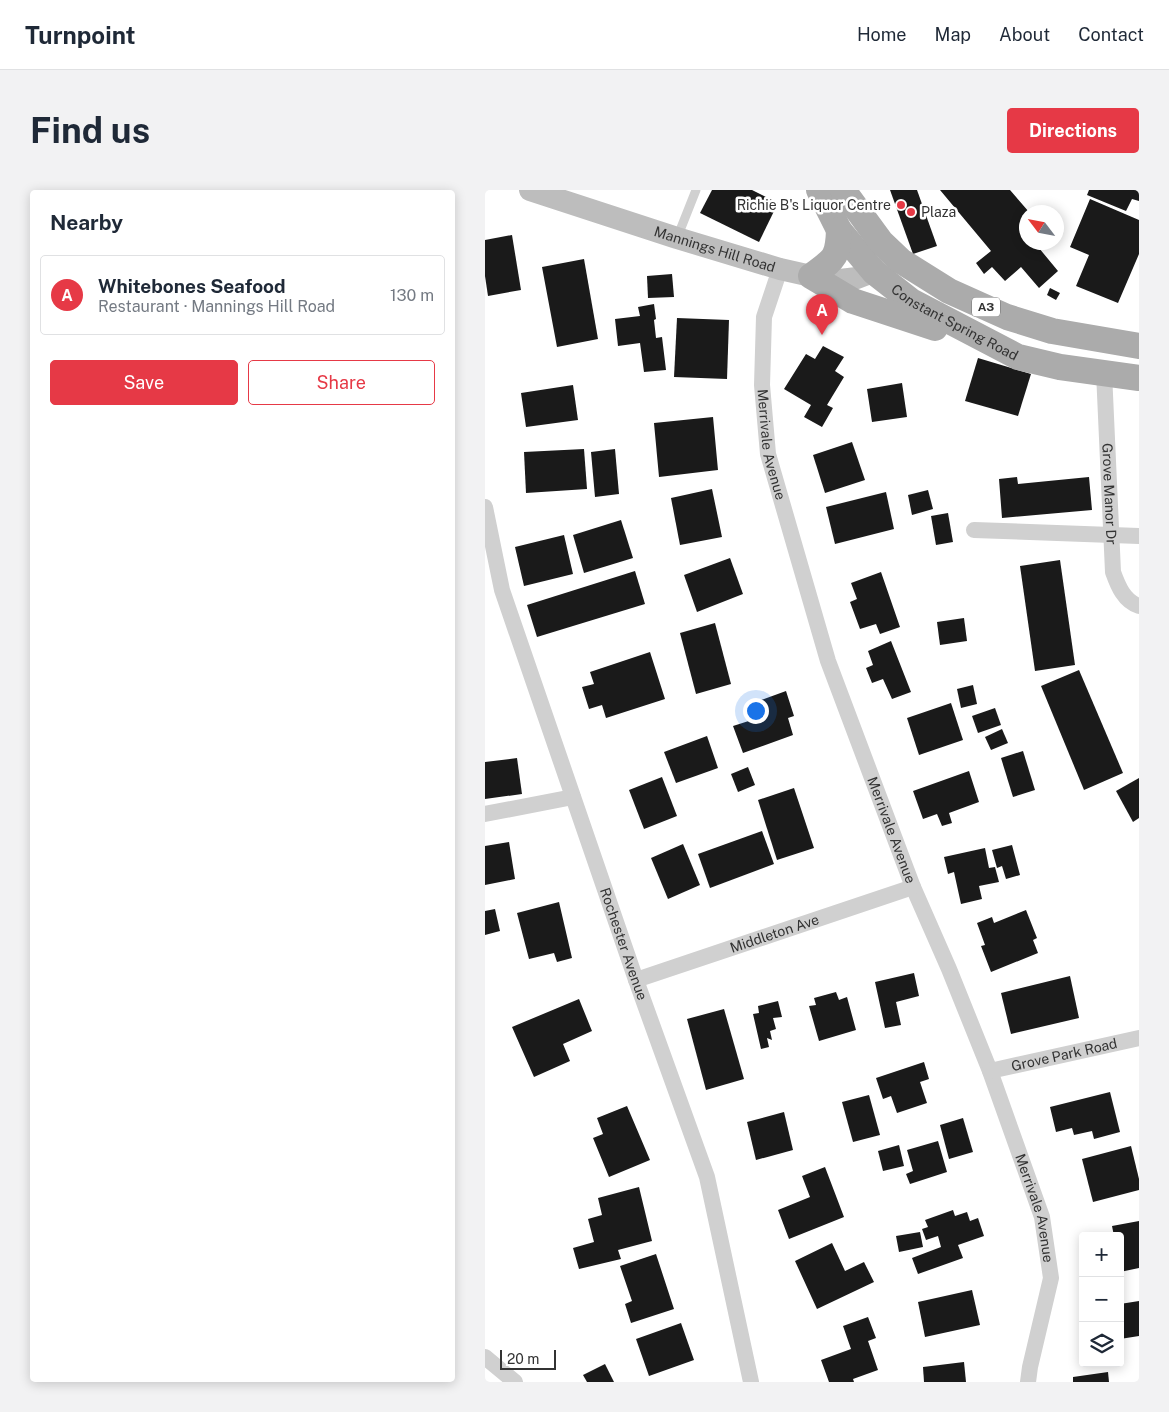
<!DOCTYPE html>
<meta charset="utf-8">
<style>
:root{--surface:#fff;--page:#f2f2f3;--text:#1f2937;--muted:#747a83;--line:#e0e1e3;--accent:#e63946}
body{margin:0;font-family:"Public Sans",sans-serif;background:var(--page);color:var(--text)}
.controls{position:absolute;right:15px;bottom:15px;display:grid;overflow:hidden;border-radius:5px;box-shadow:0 2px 12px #0003}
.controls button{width:45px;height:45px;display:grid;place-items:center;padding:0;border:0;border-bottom:1px solid var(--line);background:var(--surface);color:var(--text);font:25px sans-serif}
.compass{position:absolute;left:534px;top:15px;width:45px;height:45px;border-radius:50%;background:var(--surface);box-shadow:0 2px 12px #0003;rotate:302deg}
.scale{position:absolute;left:15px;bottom:12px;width:56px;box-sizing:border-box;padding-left:5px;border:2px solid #333;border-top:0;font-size:14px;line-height:18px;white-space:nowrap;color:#333;-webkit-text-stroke:4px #fff;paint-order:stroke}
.you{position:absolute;left:270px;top:520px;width:18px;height:18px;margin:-12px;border:4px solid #fff;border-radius:50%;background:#1a73e8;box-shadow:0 0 0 8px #1a73e833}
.badge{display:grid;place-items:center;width:32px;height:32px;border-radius:50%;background:var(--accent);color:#fff;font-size:16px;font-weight:700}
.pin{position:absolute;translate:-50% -41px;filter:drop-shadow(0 1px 2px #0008)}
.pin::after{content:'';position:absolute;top:26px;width:18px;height:15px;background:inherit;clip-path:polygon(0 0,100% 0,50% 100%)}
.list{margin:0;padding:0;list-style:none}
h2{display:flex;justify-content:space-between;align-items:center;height:65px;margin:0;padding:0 20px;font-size:21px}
h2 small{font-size:16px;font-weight:400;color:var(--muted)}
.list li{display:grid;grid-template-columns:32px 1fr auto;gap:15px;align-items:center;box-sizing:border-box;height:80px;margin:0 10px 10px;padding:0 10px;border:1px solid var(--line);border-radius:5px}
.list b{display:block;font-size:19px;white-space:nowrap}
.list p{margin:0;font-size:16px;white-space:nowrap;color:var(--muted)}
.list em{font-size:16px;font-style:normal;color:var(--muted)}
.actions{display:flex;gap:10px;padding:15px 20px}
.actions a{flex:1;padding:11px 0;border:1px solid var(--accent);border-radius:5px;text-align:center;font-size:18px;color:var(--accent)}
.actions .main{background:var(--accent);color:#fff}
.icon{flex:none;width:28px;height:28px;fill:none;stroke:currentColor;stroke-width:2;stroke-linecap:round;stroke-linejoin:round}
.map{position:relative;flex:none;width:654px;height:1192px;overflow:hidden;border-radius:5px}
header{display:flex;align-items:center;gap:30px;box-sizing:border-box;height:70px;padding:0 25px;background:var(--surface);border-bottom:1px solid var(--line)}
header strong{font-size:24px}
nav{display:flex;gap:28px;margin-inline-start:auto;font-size:18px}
.intro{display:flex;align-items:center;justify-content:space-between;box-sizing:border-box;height:120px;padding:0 30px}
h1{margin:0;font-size:35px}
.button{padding:12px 22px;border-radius:5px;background:var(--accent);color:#fff;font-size:18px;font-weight:700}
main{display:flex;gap:30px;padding:0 30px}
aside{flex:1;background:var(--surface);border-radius:5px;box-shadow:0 2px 12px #0003}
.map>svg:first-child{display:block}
.building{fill:#1a1a1a}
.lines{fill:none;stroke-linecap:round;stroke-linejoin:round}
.service{stroke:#d0d0d0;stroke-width:9}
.minor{stroke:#d0d0d0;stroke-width:16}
.secondary{stroke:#bdbdbd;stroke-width:22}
.primary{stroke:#ababab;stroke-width:26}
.poi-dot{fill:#e63946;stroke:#fff;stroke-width:2}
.labels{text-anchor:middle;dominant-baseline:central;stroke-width:5;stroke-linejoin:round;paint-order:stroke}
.shield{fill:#fff;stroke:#707070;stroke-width:1}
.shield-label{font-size:12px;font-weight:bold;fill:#333}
.poi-label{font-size:14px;fill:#333;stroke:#fff;text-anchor:end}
.street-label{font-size:14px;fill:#333;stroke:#fff}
</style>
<header>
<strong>Turnpoint</strong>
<nav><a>Home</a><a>Map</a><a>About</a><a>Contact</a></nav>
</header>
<div class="intro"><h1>Find us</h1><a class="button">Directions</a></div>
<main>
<aside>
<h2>Nearby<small></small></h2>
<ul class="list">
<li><span class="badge">A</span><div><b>Whitebones Seafood</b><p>Restaurant · Mannings Hill Road</p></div><em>130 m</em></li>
</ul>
<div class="actions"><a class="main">Save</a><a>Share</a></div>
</aside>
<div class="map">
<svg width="654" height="1192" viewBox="0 0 654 1192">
<rect width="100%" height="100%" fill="#fff"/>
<g class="building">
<polygon points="227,0 267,0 293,13 274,52 215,23"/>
<polygon points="405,0 432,0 452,56 428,64"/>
<polygon points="455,0 525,0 544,22 542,22 542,52 549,52 573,81 554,98 536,77 520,91 507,77 499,84 491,73 506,61"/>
<polygon points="604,0 654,0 654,11 647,9 641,21 602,5"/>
<polygon points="605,9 654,30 654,64 633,113 591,96 604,65 585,57"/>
<polygon points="27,45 36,100 3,106 0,86 0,50"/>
<polygon points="99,69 113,149 72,157 57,77"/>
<polygon points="187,84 189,107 163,108 162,86"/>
<polygon points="565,98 575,103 571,110 562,105"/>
<polygon points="169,114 171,129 169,130 171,148 177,147 181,180 159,182 155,153 133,156 130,129 155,126 153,117"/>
<polygon points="192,128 244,130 242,189 189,187"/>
<polygon points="338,156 359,167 350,181 359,187 342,215 348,218 337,237 319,227 326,215 299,199 321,164 330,169"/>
<polygon points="493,168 546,184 533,226 480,211"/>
<polygon points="417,193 422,227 387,232 382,199"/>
<polygon points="88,195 93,230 41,237 36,203"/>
<polygon points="228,227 233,280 174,287 169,233"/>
<polygon points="367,252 380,290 340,303 328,265"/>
<polygon points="99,259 102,299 41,303 39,262"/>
<polygon points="130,259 134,304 110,307 106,262"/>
<polygon points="532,287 533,294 604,287 607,320 517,328 514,289"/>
<polygon points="227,299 237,347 195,355 186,308"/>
<polygon points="443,300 448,319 427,325 423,305"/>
<polygon points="401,302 409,339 350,354 341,317"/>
<polygon points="463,323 468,352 451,355 446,326"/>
<polygon points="136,330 148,368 99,383 88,345"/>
<polygon points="79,345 88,384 39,396 30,357"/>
<polygon points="245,368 258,404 212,422 199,385"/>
<polygon points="575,370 590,475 550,481 535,376"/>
<polygon points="150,381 160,414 52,447 42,415"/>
<polygon points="396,382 415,437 395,444 391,434 375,439 365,412 372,409 366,393"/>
<polygon points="479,428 482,451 455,455 452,432"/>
<polygon points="230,433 246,494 211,504 195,443"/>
<polygon points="406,451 426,502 407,509 398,489 387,493 381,478 388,475 383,461"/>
<polygon points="165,462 180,509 121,528 117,515 104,519 97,497 109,494 105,482"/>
<polygon points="594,480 638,583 599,600 556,496"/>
<polygon points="488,495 492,514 476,518 472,499"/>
<polygon points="301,501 309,526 303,528 308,545 258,563 248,536 270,529 265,514"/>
<polygon points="466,513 478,550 434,565 422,528"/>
<polygon points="510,518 516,535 493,543 487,526"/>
<polygon points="517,539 523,553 506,560 500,547"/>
<polygon points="222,546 233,578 191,593 179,562"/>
<polygon points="538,561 550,600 528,607 516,568"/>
<polygon points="32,568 37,604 0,609 0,572"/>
<polygon points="263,577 270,595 253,602 246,584"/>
<polygon points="484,581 494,612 464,623 467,633 457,636 452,624 438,629 428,601"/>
<polygon points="177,587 192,626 159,639 144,600"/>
<polygon points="654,588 654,628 648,632 631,601"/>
<polygon points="309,598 329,658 292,670 273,610"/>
<polygon points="277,641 289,674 225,698 213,664"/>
<polygon points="24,652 30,689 0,695 0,656"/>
<polygon points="198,654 215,695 183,709 166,668"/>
<polygon points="527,655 535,685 521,689 517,676 512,678 507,660"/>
<polygon points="500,658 504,678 510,677 514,692 494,696 497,709 476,714 469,682 463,684 459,667"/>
<polygon points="74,712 87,768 72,772 69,763 44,769 32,723"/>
<polygon points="10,719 15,741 0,745 0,721"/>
<polygon points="541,720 552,748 548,750 553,763 506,782 496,756 500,755 492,733 507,727 509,733"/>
<polygon points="429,783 434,806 411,812 416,835 400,838 390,792"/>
<polygon points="585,786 594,828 526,844 516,803"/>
<polygon points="351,802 354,810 362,807 371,840 334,851 324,816 331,815 329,808"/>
<polygon points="94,809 107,841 78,854 85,871 49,887 27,837"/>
<polygon points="293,811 297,827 288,828 291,839 285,841 287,850 282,848 284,857 276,859 268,824 274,823 273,816"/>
<polygon points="239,819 259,889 221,900 202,829"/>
<polygon points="439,872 444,889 435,892 442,913 412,923 406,906 398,909 391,888"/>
<polygon points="625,902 635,942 609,949 607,941 589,945 587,938 571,942 565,917"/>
<polygon points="384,905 395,945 368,952 357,912"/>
<polygon points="142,916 165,970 124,987 108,948 118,944 112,928"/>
<polygon points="299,922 308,960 271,970 262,932"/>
<polygon points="478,928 488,962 464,969 455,935"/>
<polygon points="453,951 462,982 425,994 421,984 428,981 422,960"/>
<polygon points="414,955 419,976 398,981 393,961"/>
<polygon points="646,956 654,989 654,1000 608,1012 597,969"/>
<polygon points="340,977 359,1027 304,1049 293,1020 325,1007 317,986"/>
<polygon points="154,997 167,1051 133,1060 136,1069 94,1079 88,1058 109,1052 103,1029 117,1025 113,1008"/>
<polygon points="468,1020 470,1026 482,1022 485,1031 493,1028 499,1046 473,1055 478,1068 433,1084 427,1068 456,1057 453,1046 441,1050 437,1039 443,1037 440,1030"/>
<polygon points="654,1031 654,1078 635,1082 635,1046 629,1046 627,1036"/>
<polygon points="435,1042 438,1057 414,1062 411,1046"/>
<polygon points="347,1053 360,1081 379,1072 389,1092 332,1119 310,1071"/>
<polygon points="171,1064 189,1119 146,1133 140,1114 147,1111 135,1076"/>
<polygon points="487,1100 495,1135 440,1147 433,1112"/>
<polygon points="654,1111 654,1146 635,1149 635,1114"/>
<polygon points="383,1127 391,1148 383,1151 393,1180 368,1189 369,1192 344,1192 336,1170 366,1159 358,1136"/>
<polygon points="196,1133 209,1170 164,1186 151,1149"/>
<polygon points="479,1172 481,1192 439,1192 438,1177"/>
<polygon points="120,1174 129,1192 102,1192 98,1185"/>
<polygon points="623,1182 624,1192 588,1192 588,1187"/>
</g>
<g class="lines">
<polyline class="service" points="192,48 211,0"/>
<g class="minor">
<path id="s1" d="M295 79 279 127 277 195 283 264 343 471 428 697 464 779 505 881 557 1027 566 1088 545 1177 543 1192"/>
<path id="s2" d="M619 182 628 382C633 396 639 411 654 416"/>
<path id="s3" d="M0 317 17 400 151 790 222 987 266 1192"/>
<polyline points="489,340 654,346"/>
<polyline points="0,624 88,607"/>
<path id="s4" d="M151 790 428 697"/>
<path id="s5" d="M505 881 654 848"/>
<polyline points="0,1167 30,1192"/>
</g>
<path class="secondary" id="s6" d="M45 0 192 48 295 79 326 86 355 90 372 88 403 76"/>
<g class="primary">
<path id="s7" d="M334 0 354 40 389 82 426 111 533 167 575 177 654 188"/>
<polyline points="358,0 396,52 416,71 464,101 522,127 567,141 654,156"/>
<path d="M354 40C353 69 349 69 326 86L368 111 450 138"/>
</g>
</g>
<g class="poi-dot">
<circle cx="416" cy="15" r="5"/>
<circle cx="426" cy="22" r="5"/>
</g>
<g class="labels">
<rect class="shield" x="487" y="107.5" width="28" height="19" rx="4"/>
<g class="shield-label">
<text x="501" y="117">A3</text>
</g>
<g class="poi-label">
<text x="406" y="15">Richie B's Liquor Centre</text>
<text x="436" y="22" text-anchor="start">Plaza</text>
</g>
<g class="street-label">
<text stroke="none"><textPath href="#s6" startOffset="194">Mannings Hill Road</textPath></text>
<text stroke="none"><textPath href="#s7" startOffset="195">Constant Spring Road</textPath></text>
<text stroke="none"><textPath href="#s1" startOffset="179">Merrivale Avenue</textPath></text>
<text stroke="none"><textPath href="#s2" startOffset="122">Grove Manor Dr</textPath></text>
<text stroke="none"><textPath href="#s1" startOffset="584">Merrivale Avenue</textPath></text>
<text stroke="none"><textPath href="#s4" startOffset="146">Middleton Ave</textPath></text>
<text stroke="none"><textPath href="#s3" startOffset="459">Rochester Avenue</textPath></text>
<text stroke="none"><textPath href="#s5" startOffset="76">Grove Park Road</textPath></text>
<text stroke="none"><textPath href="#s1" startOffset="989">Merrivale Avenue</textPath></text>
</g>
</g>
</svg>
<div class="controls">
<button>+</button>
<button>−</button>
<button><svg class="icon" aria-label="layers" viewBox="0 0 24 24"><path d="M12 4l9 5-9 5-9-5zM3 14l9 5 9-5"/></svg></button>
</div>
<svg class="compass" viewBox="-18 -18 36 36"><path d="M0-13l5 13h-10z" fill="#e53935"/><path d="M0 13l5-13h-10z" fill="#747a83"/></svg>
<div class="scale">20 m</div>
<div class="you"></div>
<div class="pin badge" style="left:337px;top:145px">A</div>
</div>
</main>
